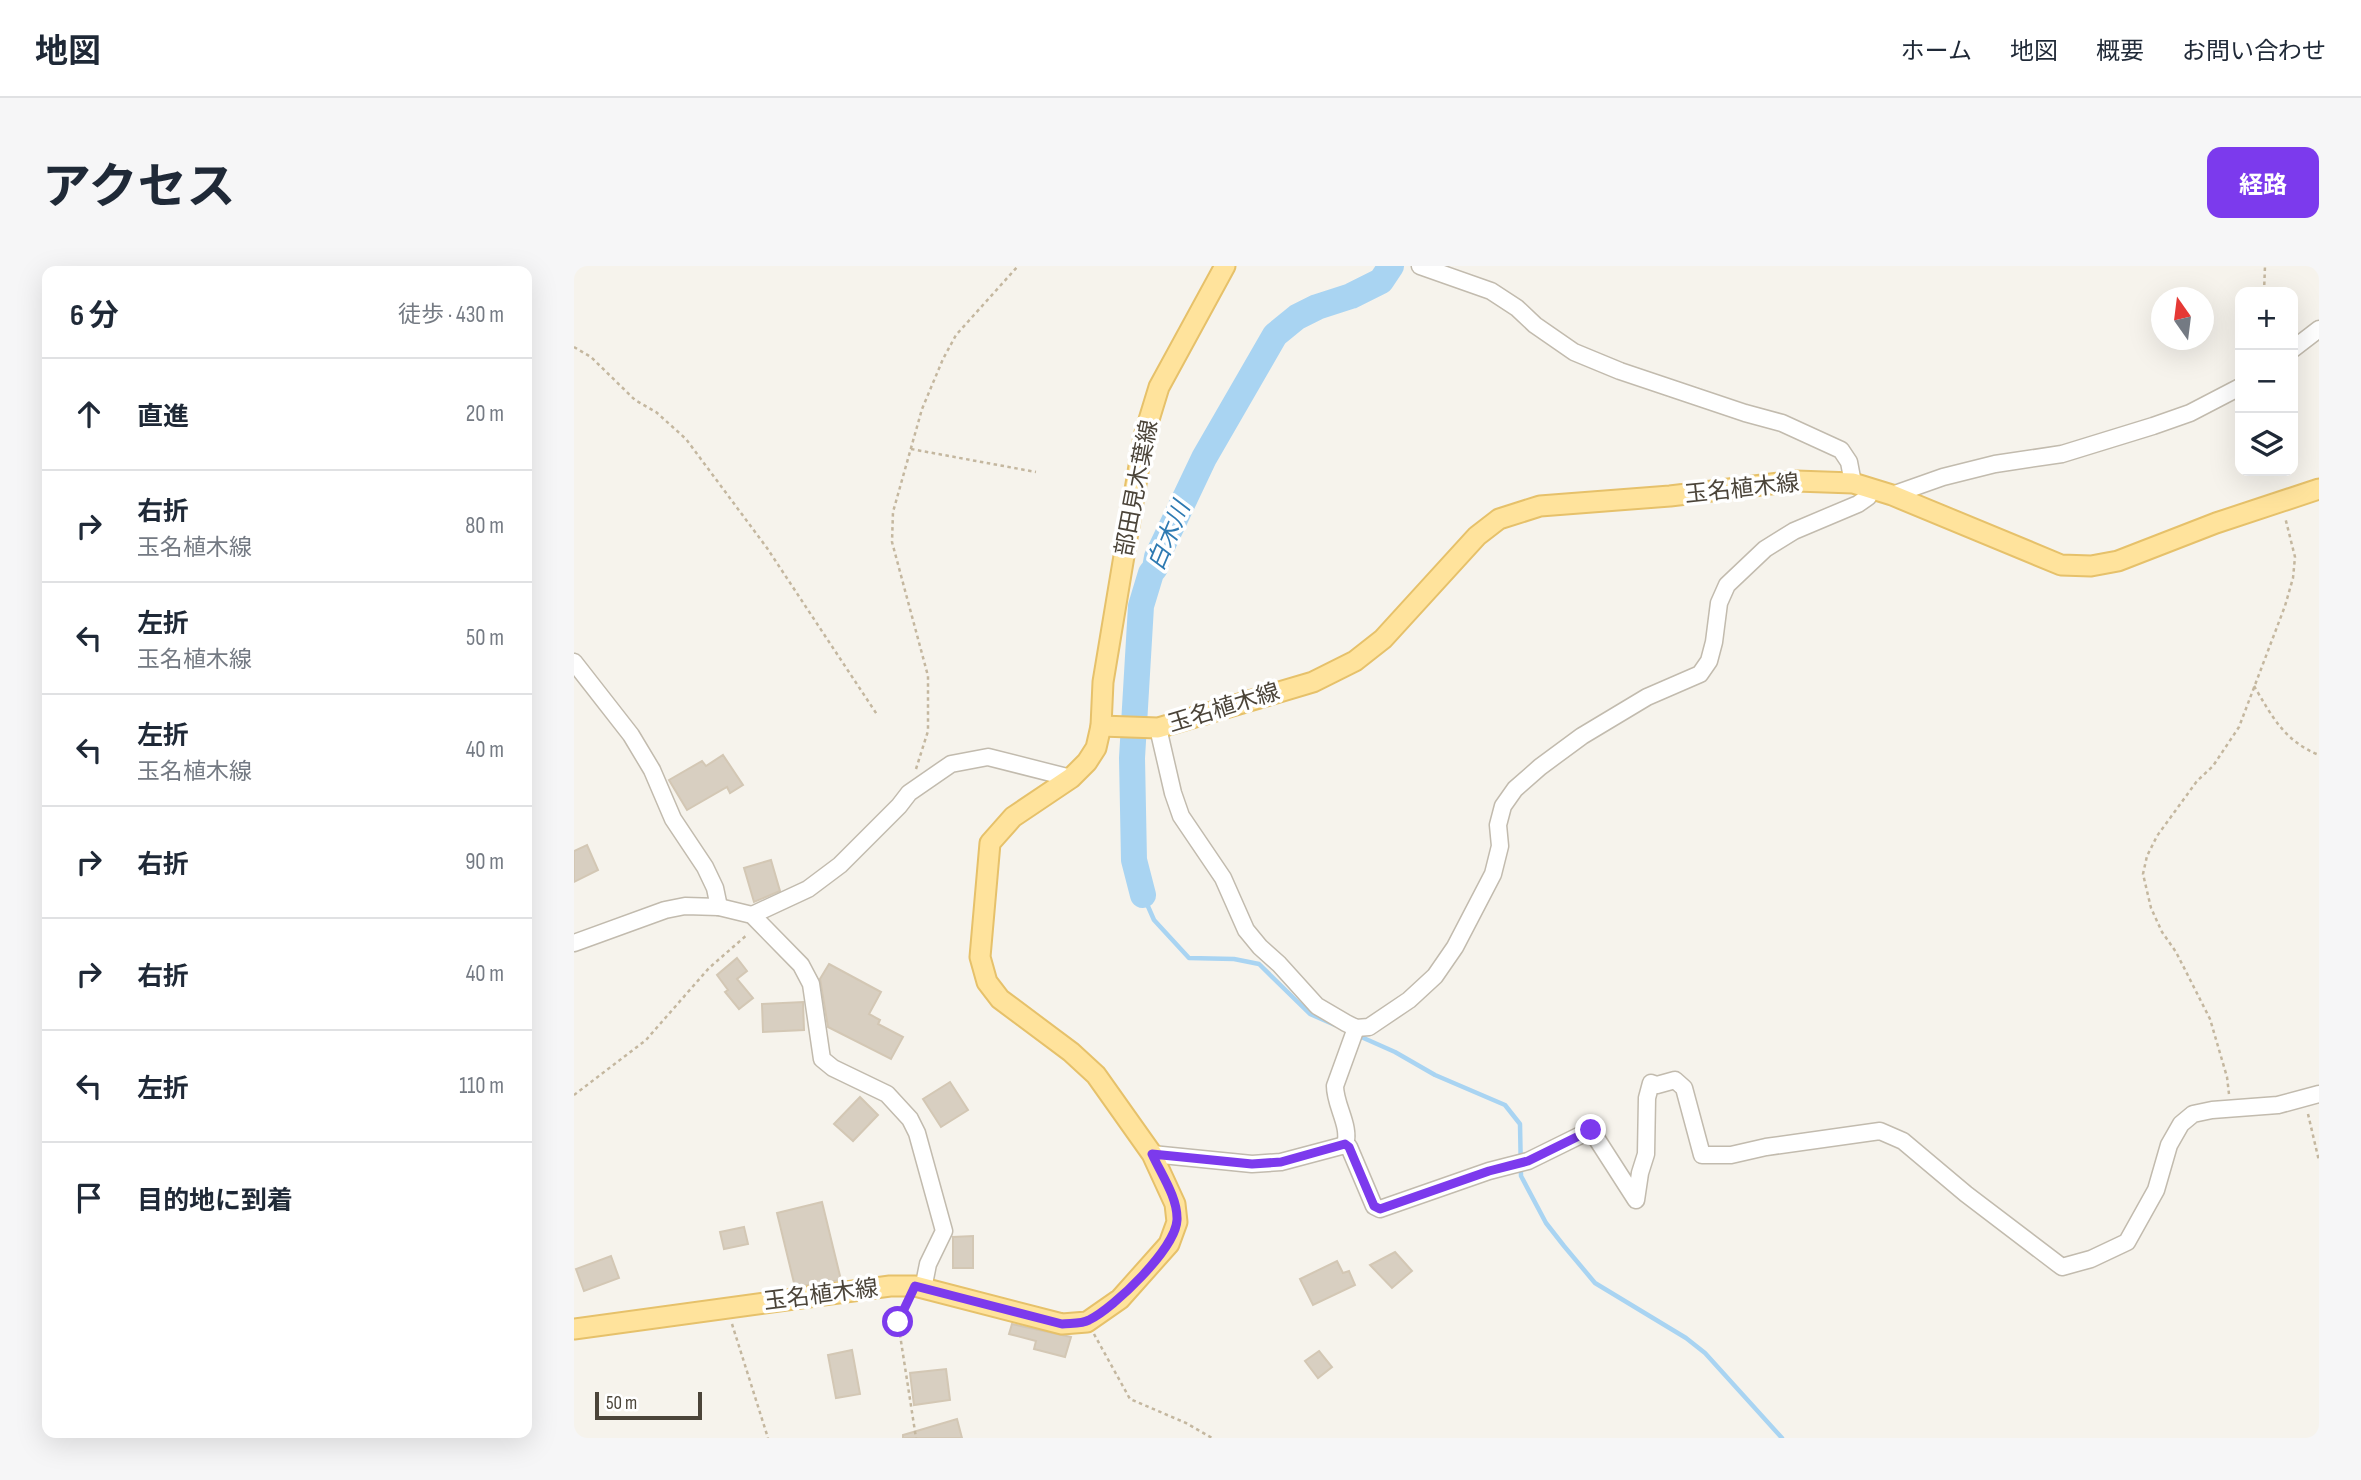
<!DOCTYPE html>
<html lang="ja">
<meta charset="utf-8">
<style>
:root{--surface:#fff;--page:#f6f6f7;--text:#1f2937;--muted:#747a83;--line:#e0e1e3;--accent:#7c3aed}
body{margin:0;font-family:"Sofia Sans Condensed","Noto Sans JP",sans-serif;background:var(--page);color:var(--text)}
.controls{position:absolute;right:21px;top:21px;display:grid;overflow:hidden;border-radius:14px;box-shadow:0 7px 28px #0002}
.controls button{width:63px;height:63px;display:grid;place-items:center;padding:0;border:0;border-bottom:2px solid var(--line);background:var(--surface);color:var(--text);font:35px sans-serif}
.compass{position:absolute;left:1577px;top:21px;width:63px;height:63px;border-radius:50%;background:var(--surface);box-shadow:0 7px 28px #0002;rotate:346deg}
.scale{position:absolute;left:21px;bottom:18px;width:107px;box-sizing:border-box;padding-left:7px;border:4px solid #4b4439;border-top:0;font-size:19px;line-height:24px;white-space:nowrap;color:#4b4439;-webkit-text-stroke:5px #fff;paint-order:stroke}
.stop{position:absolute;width:21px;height:21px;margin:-16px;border:5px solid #7c3aed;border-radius:50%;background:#fff}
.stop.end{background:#7c3aed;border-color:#fff;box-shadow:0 2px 7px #0008}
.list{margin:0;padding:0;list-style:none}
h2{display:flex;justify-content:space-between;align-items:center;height:91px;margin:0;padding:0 28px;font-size:30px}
h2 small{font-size:23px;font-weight:400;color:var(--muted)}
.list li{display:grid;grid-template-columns:46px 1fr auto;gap:21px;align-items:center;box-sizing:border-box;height:112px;padding:0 28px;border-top:2px solid var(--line)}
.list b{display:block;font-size:26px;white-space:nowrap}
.list p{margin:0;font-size:23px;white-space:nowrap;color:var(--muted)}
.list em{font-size:23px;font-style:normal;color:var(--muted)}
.icon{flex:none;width:38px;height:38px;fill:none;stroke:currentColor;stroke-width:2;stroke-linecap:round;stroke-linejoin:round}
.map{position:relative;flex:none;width:1745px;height:1172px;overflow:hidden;border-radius:14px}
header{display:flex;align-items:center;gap:42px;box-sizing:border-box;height:98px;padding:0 35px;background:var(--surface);border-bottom:2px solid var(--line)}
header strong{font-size:33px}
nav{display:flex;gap:38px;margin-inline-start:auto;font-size:24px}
.intro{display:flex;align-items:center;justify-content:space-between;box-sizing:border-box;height:168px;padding:0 42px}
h1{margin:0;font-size:49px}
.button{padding:18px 32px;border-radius:14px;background:var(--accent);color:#fff;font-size:24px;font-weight:700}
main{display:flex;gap:42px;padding:0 42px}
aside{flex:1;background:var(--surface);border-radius:14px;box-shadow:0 7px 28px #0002}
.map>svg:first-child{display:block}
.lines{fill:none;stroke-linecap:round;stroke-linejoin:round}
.stream{stroke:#a9d4f2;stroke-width:4.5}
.river{stroke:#a9d4f2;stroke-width:26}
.building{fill:#d8cfc1;stroke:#d3c7b4;stroke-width:2}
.minor-casing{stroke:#c2bbae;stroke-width:19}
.major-casing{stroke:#e6c16a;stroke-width:23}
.path{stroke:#c4b79f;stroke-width:2.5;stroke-dasharray:3.5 3.5;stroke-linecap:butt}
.minor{stroke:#fff;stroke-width:16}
.major{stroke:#ffe39c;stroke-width:19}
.route{stroke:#7c3aed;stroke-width:9}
.labels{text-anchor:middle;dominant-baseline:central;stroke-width:7;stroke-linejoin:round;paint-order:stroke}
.street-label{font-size:23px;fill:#4b4439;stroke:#fff}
.water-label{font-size:24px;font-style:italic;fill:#2e7ab2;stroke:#fff}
</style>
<header>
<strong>地図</strong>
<nav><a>ホーム</a><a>地図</a><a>概要</a><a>お問い合わせ</a></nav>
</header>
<div class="intro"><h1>アクセス</h1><a class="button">経路</a></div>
<main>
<aside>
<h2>6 分<small>徒歩 · 430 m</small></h2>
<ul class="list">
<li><svg class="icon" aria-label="ahead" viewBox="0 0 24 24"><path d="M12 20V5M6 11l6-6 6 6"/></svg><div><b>直進</b></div><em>20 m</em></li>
<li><svg class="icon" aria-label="right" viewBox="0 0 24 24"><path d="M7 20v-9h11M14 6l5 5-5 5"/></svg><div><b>右折</b><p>玉名植木線</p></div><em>80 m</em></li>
<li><svg class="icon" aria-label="left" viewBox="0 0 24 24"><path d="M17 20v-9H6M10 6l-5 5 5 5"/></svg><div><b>左折</b><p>玉名植木線</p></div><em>50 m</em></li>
<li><svg class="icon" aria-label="left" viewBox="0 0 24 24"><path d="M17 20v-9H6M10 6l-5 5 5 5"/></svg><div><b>左折</b><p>玉名植木線</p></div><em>40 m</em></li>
<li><svg class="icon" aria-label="right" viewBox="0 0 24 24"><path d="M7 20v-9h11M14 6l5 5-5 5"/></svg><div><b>右折</b></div><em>90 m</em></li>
<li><svg class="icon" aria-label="right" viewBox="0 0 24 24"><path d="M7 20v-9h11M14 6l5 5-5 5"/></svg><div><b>右折</b></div><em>40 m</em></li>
<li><svg class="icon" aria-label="left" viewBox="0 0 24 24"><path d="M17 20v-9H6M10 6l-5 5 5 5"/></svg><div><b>左折</b></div><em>110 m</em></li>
<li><svg class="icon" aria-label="arrive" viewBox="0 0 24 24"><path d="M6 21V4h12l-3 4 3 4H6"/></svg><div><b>目的地に到着</b></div></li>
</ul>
</aside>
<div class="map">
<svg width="1745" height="1172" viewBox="0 0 1745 1172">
<rect width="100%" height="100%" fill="#f6f3ec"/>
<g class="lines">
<g class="stream">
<polyline points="569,629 580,654 615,692 660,693 685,698 736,748 761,759"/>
<polyline points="785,770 821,786 861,809 931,839 946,858 947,910 972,957 990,980 1021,1017 1112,1072 1131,1087 1208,1172"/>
</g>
<polyline class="river" points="569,629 560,594 558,492 567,340 577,307 581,302 583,291 630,192 701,69 723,51 743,41 777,30 807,15 817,0"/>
</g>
<g class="building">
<polygon points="149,489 169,519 156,527 153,521 113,544 95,514 128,495 132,500"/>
<polygon points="13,579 24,604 0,616 0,585"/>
<polygon points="197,594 206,625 180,636 170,602"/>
<polygon points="163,692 173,705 163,713 179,732 165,743 151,726 154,724 143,709"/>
<polygon points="255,698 307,726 295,748 306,754 304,758 329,771 317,793 254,761 246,713"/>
<polygon points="229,736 230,764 189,766 188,738"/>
<polygon points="376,816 394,844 367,861 349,833"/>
<polygon points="286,831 304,849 279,875 260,858"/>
<polygon points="248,936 267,1014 221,1021 203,947"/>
<polygon points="170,961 174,978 150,983 146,966"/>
<polygon points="399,970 399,1002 379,1002 379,971"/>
<polygon points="821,986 838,1005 818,1022 796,999"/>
<polygon points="37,990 45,1012 10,1025 2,1003"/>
<polygon points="763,995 769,1007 775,1005 781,1019 739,1039 726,1013"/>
<polygon points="438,1058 497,1071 491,1091 460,1083 462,1075 435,1068"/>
<polygon points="278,1084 286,1128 262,1132 254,1089"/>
<polygon points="745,1085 758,1101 744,1112 731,1095"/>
<polygon points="372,1103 376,1134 340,1139 336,1107"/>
<polygon points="383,1153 388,1172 329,1172 329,1169"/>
</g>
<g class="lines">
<g class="minor-casing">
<g id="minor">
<polyline points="846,0 917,25 943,42 961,59 1000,86 1046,105 1171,147 1208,157 1267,184 1275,196 1279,217"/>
<polyline points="1719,83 1745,63"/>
<polyline points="1318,229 1369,211 1421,198 1488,188 1579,160 1616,147 1666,121"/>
<polyline points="0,396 57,469 78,504 99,553 131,601 141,622 145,641"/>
<polyline points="584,462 599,527 607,550 649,612 672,664 686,681 705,698 743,740 772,757 782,762 795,761 835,734 861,710 881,681 919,608 926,580 924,559 929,540 941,523 966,501 1008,470 1073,431 1126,408 1135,395 1140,376 1145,337 1153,319 1191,283 1220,265 1284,238 1294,231 1298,223"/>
<polyline points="178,649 234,623 266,599 325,540 335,527 377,498 414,491 497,512"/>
<polyline points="0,677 91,644 111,640 145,641 178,649 227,699 237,718 248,793 259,802 313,828 336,853 343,867 370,965 354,998 349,1023"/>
<path d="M771 879C777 860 761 840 761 820L782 762"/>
<polyline points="578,888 678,898 707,896 771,879 775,881 800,940 806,943 915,905 954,895 1017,864 1062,934 1066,907 1072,888 1073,832 1077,817 1083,819 1101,814 1110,822 1128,889 1157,889 1192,881 1306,865 1329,875 1392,928 1488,1001 1517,993 1553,976 1582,924 1595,879 1607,858 1619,848 1638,844 1704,839 1745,828"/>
</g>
</g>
<g class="major-casing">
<g id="major">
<polyline points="527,460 584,462 739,416 781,395 809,373 903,270 925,253 966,240 1096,230 1222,215 1279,217 1318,229 1487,299 1517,300 1544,295 1642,257 1745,223"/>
<polyline points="0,1063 316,1020 341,1020 488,1058 513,1056 546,1033 595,978 603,956 601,938 578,888 522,809 497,786 426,733 413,716 406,691 416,577 439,551 497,512 513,496 522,482 527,460 529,416 570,170 585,121 651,0"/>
</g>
</g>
<g class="path">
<polyline points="1690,26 1691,0"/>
<polyline points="0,81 17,91 61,134 82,146 112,173 193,282 304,450"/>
<polyline points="337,183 462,206"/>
<path d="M1680 420C1698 450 1710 475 1745 489"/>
<polyline points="342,503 354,465 354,410 318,276 319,246 348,143 369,93 382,69 444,0"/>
<polyline points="1655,828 1653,811 1636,753 1602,686 1588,666 1577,642 1569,608 1573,590 1583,570 1623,515 1639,500 1665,461 1711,340 1719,312 1721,291 1711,251"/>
<polyline points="0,829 72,774 135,702 174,668"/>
<polyline points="1734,848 1745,895"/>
<polyline points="333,1035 324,1056 342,1172"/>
<polyline points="158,1058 194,1172"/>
<polyline points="520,1068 556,1133 612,1157 638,1172"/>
</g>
<use href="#minor" class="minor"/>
<use href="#major" class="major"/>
</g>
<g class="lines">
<path class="route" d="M324 1056 341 1020 488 1058C497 1057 508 1058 515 1054 540 1042 602 982 603 954 604 932 587 908 578 888L678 898 707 896 771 878 775 881 800 940 806 943 915 905 954 895 1017 864"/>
</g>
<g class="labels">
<g class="street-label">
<text transform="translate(563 222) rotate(-79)">部田見木葉線</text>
<text transform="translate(1168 223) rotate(-6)">玉名植木線</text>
<text transform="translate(650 442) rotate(-17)">玉名植木線</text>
<text transform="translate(247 1029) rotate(-7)">玉名植木線</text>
</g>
<g class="water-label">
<text transform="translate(595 270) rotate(-67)">白木川</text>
</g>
</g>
</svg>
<div class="controls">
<button>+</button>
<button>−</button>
<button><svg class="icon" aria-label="layers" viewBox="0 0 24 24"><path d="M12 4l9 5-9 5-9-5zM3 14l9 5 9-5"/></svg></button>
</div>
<svg class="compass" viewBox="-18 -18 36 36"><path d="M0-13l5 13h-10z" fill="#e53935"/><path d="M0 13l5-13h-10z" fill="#747a83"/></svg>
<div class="scale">50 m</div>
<div class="stop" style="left:324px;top:1056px"></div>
<div class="stop end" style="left:1017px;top:864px"></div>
</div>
</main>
